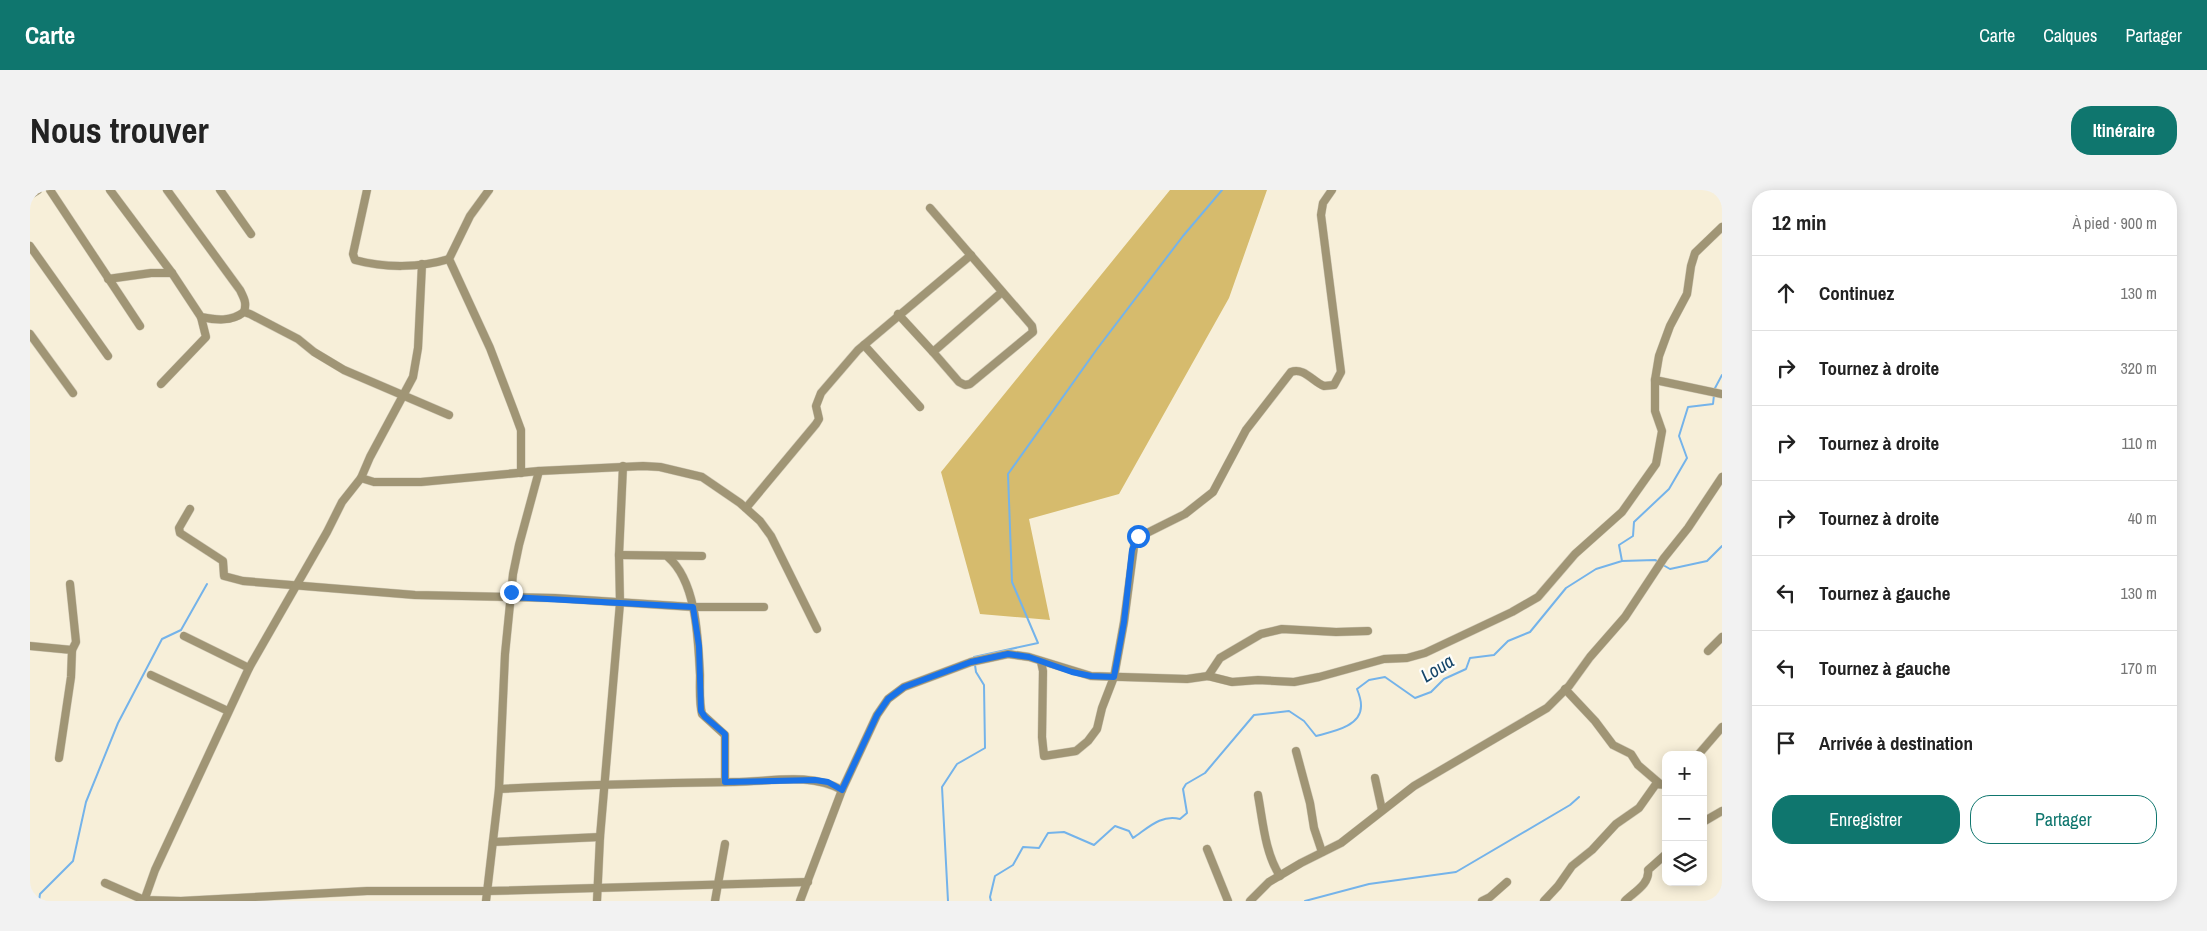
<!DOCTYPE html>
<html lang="fr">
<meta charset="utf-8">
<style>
:root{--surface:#fff;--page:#f2f2f2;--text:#222;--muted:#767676;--line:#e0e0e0;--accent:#0f766e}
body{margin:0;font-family:"Archivo Narrow",sans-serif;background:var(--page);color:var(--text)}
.controls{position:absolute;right:15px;bottom:15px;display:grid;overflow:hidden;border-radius:10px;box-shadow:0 2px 12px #0003}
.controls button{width:45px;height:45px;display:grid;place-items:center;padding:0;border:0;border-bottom:1px solid var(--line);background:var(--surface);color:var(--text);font:25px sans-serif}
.stop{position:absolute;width:15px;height:15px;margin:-11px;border:4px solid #1a73e8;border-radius:50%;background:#fff}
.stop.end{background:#1a73e8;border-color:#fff;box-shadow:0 1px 5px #0008}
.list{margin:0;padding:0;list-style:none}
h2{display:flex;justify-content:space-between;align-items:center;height:65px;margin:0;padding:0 20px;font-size:21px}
h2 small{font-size:16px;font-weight:400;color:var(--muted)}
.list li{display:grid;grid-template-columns:32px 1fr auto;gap:15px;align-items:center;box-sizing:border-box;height:75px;padding:0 20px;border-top:1px solid var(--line)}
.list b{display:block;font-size:19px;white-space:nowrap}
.list em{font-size:16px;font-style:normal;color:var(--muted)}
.actions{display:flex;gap:10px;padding:15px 20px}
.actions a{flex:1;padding:11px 0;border:1px solid var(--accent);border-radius:20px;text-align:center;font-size:18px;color:var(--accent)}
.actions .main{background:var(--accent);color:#fff}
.icon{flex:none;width:28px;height:28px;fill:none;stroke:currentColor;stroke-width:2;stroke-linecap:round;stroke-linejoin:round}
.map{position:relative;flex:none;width:1692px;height:711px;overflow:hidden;border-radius:20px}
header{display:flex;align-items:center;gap:30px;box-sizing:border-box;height:70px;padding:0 25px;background:var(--accent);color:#fff}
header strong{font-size:24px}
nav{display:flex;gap:28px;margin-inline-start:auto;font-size:18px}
.intro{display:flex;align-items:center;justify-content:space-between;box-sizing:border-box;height:120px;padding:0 30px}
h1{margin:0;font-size:35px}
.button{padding:12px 22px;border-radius:20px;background:var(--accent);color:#fff;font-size:18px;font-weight:700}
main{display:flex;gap:30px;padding:0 30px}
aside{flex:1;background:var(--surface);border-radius:20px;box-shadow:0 2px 12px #0003}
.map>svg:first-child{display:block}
.forest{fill:#d6bb6d}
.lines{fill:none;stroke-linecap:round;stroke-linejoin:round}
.stream{stroke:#74b3ea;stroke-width:2}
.minor-casing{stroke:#d1cab7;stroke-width:9}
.minor{stroke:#a09575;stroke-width:8}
.route{stroke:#1a73e8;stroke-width:6}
.labels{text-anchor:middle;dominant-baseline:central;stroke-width:4.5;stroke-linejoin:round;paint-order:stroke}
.water-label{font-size:19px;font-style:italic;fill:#154569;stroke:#fefdf8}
</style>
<header>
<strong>Carte</strong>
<nav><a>Carte</a><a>Calques</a><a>Partager</a></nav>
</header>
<div class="intro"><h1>Nous trouver</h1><a class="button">Itinéraire</a></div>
<main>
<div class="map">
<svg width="1692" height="711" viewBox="0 0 1692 711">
<rect width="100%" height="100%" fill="#f7efd9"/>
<polygon class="forest" points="1140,0 1237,0 1199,108 1089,304 999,329 1020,430 950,424 911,282"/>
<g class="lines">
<g class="stream">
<polyline points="1684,200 1692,185"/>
<polyline points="1592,371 1625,370 1629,372"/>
<polyline points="1633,375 1640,379 1677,371 1692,356"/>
<polyline points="944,470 944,467 1008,453 982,392 978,284 1067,159 1153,46 1192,0"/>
<polyline points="9,711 10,704 43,671 56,612 88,533 132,449 151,440 177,394"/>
<polyline points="918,711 912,597 927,574 955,558 954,495 946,482 945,475"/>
<path d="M961 711 960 707 965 686 983 675 993 657 1009 658 1018 643 1034 642 1064 655 1085 636 1099 641 1103 648C1118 638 1131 624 1150 629L1157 623 1153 599 1156 594 1175 583 1224 525 1259 521 1274 531 1286 546C1301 542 1332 537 1331 515 1331 510 1329 504 1327 499L1339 490 1355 487 1385 508 1401 502 1414 489 1436 479 1440 468 1464 465 1478 451 1500 442 1536 398 1566 379 1592 371 1589 355 1603 346 1604 332 1639 299 1657 268 1649 246 1658 217 1683 214 1684 205"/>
<polyline points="1275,711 1339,694 1426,682 1540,615 1549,607"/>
</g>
<g class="minor-casing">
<g id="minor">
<polyline points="20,0 110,136"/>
<path d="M80 0 142 83 171 127C186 130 201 132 214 122L220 124 268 149 284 162 314 180 419 225"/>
<path d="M137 0 210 100C214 108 217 113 214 122"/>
<polyline points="190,0 221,44"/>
<path d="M337 0 323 64 325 70C354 78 390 78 419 69"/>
<polyline points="459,0 440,26 419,69 460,158 484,221 491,240 491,283"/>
<polyline points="0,5 8,0"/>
<polyline points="0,56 78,166"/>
<polyline points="78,89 121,83 142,83"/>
<polyline points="868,124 903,162 929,192 935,195 940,194 1003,142 1002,136 900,18"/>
<polyline points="0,144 43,203"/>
<polyline points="834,155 890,217"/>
<polyline points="903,162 972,102"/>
<polyline points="1625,190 1692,204"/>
<polyline points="131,194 176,147 171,127"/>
<polyline points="331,288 340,267 383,187 388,158 392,74"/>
<polyline points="716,318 786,234 789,229 786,216 791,203 828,160 941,65"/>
<polyline points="160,319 149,338 150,343 190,369 193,371 194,386 213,391 385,405 525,408 663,417 734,417"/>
<polyline points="589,365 672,366"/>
<path d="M638 367C667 392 668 450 670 485 670 498 669 512 672 524L695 545V592"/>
<polyline points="40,394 46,452 42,460"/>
<polyline points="154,446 219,478"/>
<polyline points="0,456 42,460 41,487 29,568"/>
<polyline points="1678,461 1692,447"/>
<path d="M1011 472 1013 481 1012 547 1014 566 1046 561 1058 551 1067 539 1072 518 1084 487 1094 432 1105 349 1155 324 1183 302 1216 240 1261 182C1274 177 1283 192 1294 196L1304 195 1311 182 1291 25 1293 13 1302 0"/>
<polyline points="121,485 198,521"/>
<polyline points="1178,486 1190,468 1231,444 1252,439 1306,442 1338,441"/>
<polyline points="1535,499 1565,531 1583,555 1601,564 1608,575 1629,593"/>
<polyline points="1266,561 1280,613 1284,638 1292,662"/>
<polyline points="1668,565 1692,537"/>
<polyline points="1345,588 1352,620"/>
<path d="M469 599C548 595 626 593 704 592 740 592 779 582 812 600"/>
<path d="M1228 605C1233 632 1235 663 1250 686"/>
<polyline points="1673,632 1692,621"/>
<polyline points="463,652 570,647"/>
<polyline points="1177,659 1198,711"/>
<polyline points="75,693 114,710 151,711 337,701 458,701 778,692"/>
<polyline points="114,711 125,680 219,478 297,342 312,312 331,288 344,292 391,292 509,281 613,276 630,277 672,287 710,313 730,331 741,346 787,439"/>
<polyline points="456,711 469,599 475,464 483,384 489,355 509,281"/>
<polyline points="567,711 570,647 590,413 589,365 593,276"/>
<polyline points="685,711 695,654"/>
<polyline points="770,711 812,600 847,525 858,509 874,497 941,472 978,464 999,467 1061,486 1157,489 1178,486 1202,492 1228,490 1264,492 1289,487 1354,469 1377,468 1395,463 1482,422 1508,407 1545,364 1592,322 1626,274 1632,241 1625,221 1625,190 1629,166 1640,136 1657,104 1661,76 1665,63 1692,37"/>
<polyline points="1220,711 1239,692 1271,673 1311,653 1384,596 1517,518 1539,496 1560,467 1595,427 1634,368 1658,338 1692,287"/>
<polyline points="1452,711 1460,707 1477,692"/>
<polyline points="1514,711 1528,696 1542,676 1562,660 1586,634 1609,618 1626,594 1636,595"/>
<path d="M1595 711C1604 702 1620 694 1618 680L1636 664"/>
</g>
</g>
<use href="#minor" class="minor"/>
</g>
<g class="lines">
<polyline class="route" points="481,402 481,407 663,417 669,456 671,521 675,527 695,544 695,592 785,590 798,592 812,600 847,525 858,509 874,497 941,472 978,464 999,467 1042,482 1061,486 1084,487 1094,432 1102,360 1108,346"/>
</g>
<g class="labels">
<g class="water-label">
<text transform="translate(1407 478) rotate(-32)">Loua</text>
</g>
</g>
</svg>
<div class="controls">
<button>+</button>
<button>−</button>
<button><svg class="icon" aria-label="layers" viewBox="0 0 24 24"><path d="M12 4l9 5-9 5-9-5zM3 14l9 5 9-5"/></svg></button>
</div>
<div class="stop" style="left:1108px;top:346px"></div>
<div class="stop end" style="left:481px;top:402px"></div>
</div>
<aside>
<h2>12 min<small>À pied · 900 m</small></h2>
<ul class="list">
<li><svg class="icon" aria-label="ahead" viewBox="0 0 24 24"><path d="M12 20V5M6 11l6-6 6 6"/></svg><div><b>Continuez</b></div><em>130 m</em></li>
<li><svg class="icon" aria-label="right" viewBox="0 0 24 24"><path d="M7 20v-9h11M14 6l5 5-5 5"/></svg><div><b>Tournez à droite</b></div><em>320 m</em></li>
<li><svg class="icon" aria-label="right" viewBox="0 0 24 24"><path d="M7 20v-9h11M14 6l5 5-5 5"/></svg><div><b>Tournez à droite</b></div><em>110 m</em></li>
<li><svg class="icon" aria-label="right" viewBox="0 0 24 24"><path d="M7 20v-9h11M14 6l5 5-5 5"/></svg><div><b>Tournez à droite</b></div><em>40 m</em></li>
<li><svg class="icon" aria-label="left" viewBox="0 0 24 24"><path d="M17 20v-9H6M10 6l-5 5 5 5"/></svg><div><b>Tournez à gauche</b></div><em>130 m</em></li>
<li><svg class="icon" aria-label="left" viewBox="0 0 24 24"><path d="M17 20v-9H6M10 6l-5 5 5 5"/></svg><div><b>Tournez à gauche</b></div><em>170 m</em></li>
<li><svg class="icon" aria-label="arrive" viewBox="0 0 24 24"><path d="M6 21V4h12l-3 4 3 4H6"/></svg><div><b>Arrivée à destination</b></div></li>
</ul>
<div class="actions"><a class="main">Enregistrer</a><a>Partager</a></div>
</aside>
</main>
